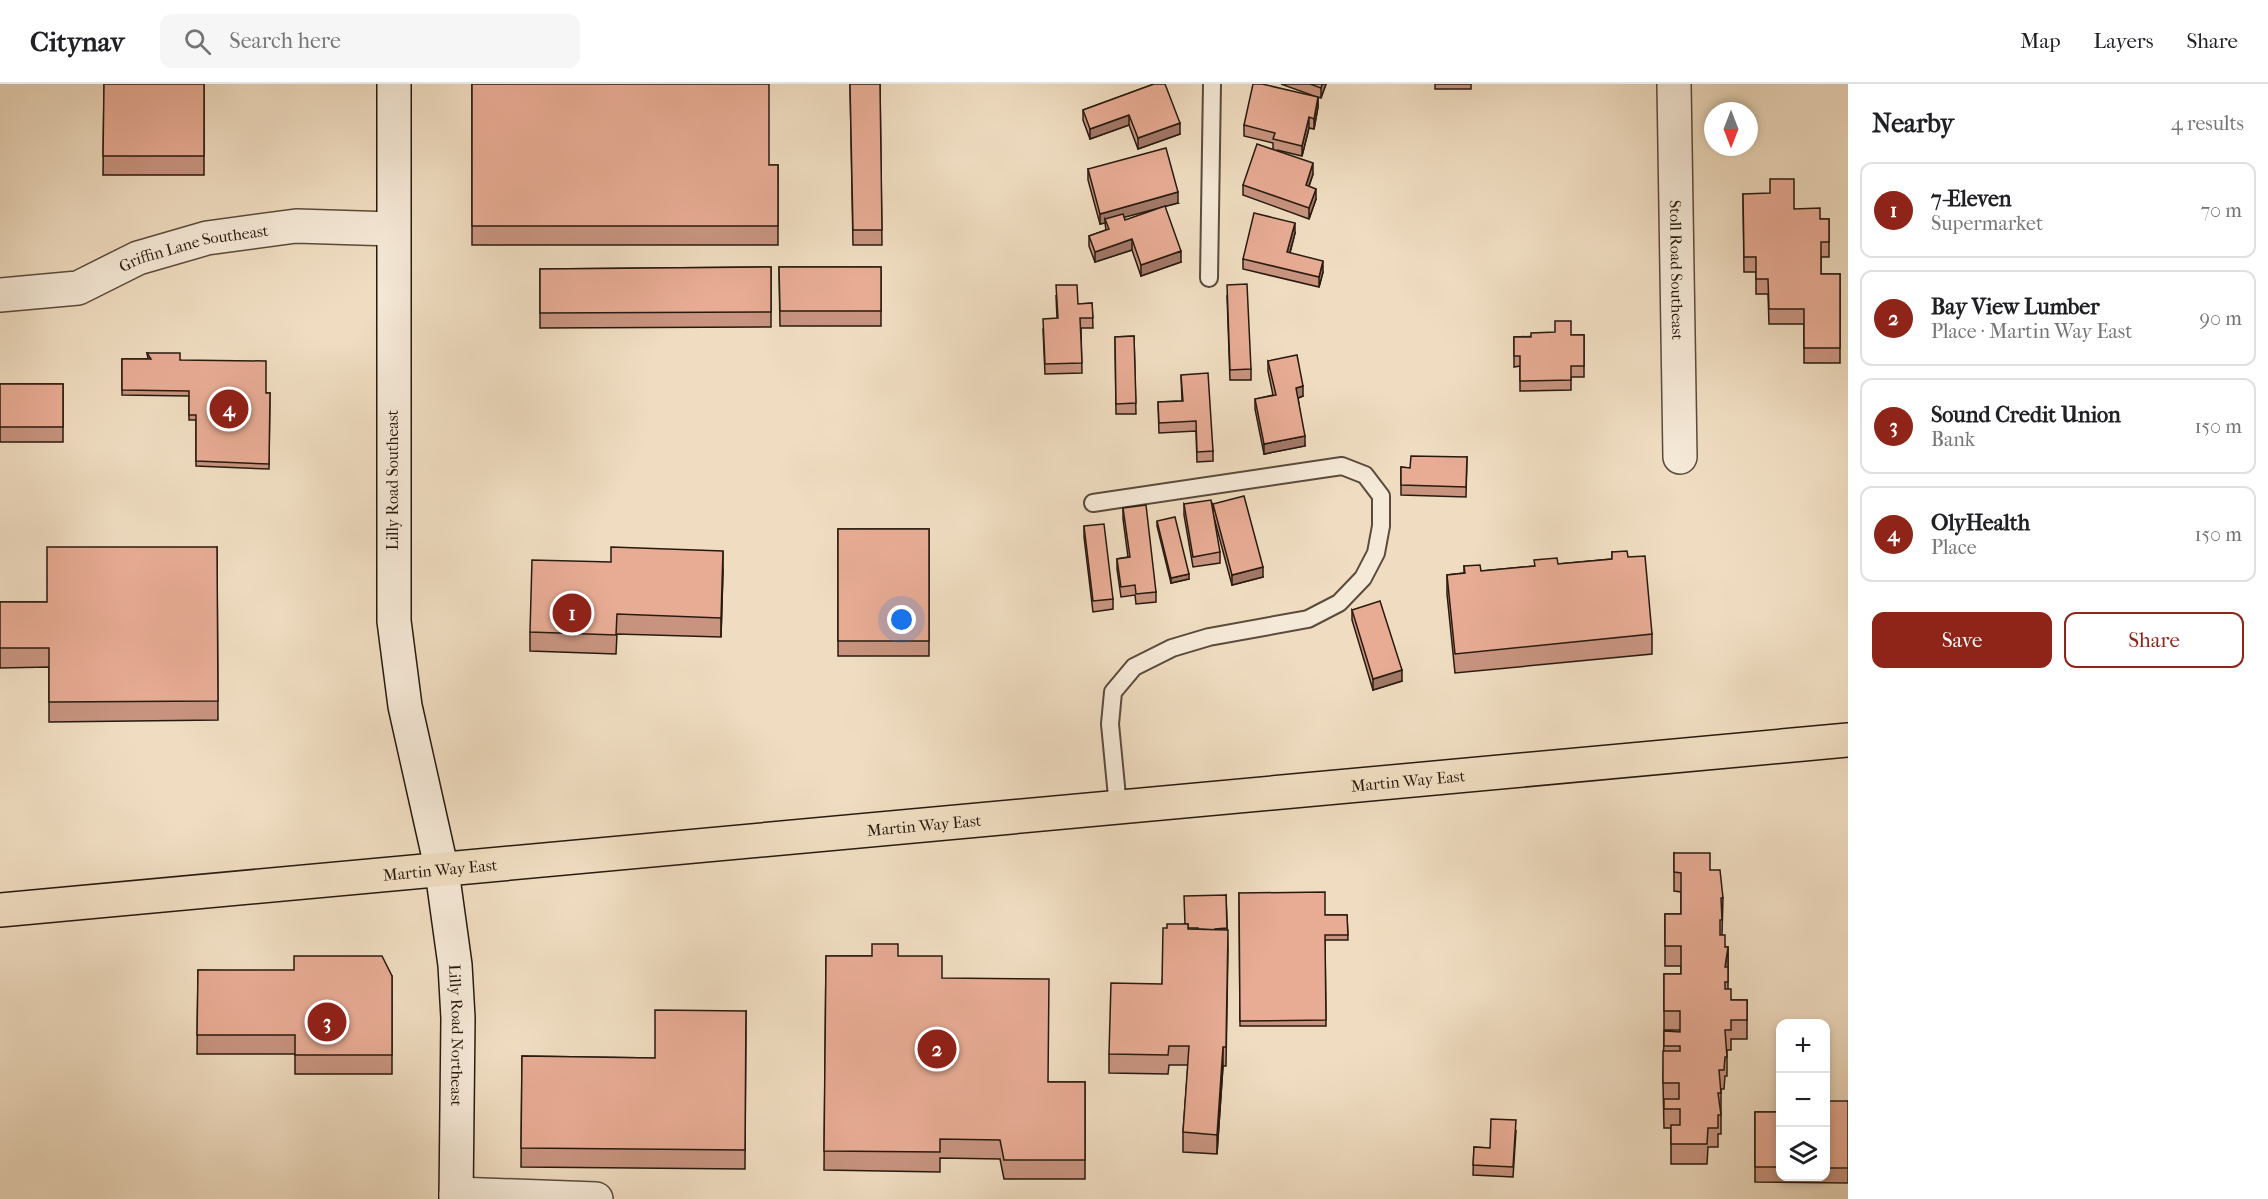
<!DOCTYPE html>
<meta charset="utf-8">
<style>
:root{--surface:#fff;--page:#f6f6f6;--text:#202124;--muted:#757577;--line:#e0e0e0;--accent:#8f2418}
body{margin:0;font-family:"IM FELL French Canon",serif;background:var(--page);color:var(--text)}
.controls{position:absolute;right:18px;bottom:18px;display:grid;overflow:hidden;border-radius:12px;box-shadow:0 3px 9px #0003}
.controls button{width:54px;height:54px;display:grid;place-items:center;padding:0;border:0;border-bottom:2px solid var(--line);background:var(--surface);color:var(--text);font:30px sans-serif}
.compass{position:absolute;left:1704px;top:18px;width:54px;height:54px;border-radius:50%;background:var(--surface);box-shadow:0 3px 9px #0003;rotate:180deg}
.you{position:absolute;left:902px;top:536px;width:21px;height:21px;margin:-15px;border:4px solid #fff;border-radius:50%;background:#1a73e8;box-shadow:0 0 0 9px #1a73e833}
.badge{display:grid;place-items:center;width:39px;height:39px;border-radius:50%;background:var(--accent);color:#fff;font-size:20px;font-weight:700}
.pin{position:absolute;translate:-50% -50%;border:3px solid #fff;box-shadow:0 2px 6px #0006}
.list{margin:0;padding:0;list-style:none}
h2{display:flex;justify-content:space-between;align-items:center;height:78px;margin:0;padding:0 24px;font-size:26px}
h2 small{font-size:20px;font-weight:400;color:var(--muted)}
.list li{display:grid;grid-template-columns:39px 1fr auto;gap:18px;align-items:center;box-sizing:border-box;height:96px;margin:0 12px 12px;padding:0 12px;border:2px solid var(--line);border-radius:12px}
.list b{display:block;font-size:22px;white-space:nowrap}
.list p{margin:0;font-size:20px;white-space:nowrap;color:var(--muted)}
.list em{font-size:20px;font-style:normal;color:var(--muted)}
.actions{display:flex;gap:12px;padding:18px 24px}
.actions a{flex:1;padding:14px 0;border:2px solid var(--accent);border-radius:12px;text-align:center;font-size:21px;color:var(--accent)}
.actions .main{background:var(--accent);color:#fff}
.icon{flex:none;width:33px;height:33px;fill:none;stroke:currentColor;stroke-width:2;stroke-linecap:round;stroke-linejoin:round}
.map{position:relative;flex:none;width:1848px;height:1115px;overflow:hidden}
header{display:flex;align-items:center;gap:36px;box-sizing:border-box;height:84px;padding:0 30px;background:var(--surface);border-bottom:2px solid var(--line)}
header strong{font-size:28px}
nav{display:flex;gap:33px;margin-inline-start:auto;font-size:21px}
.search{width:420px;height:54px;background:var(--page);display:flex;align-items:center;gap:15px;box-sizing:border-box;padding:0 21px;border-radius:12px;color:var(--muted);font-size:22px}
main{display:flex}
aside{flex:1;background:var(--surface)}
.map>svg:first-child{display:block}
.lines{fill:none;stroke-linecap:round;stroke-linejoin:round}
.lane-casing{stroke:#5a4b3c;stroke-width:20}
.street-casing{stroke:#5a4b3c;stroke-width:36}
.secondary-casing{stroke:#281a0f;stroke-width:36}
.primary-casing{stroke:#281a0f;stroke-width:36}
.lane{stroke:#f5e9d7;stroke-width:16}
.street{stroke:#f5e9d7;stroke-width:33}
.secondary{stroke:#f5e9d7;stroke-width:33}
.primary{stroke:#f0ddc1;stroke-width:33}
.wall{fill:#c89480;stroke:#281a0f;stroke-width:1.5}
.shaded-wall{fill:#a27868;stroke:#281a0f;stroke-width:1.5}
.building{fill:#e8ac95;stroke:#281a0f;stroke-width:1.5}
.labels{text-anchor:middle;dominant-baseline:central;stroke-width:4.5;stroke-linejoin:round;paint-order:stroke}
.street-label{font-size:16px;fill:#281a0f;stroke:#f5e9d7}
</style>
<header>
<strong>Citynav</strong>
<div class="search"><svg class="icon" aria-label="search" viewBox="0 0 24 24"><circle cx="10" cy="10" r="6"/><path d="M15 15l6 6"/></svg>Search here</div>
<nav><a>Map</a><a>Layers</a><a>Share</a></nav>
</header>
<main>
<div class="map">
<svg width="1848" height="1115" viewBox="0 0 1848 1115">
<rect width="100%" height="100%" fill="#f0ddc1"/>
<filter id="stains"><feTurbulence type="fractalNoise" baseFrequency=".00333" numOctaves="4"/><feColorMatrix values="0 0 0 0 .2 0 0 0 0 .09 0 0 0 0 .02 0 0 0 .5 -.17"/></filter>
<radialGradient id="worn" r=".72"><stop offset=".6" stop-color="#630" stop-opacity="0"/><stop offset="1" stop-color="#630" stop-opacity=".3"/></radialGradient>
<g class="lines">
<g class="lane-casing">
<g id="lane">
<polyline points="1209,194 1212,0"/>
<polyline points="1093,419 1342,382 1365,391 1381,412 1381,442 1376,469 1363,494 1339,519 1308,535 1209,553 1172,564 1134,583 1113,608 1110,640 1118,723"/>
</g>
</g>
<g class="street-casing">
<g id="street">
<path id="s1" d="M1674 0 1680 373"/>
<path id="s2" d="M0 211 78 204 138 174 207 154 296 142 393 145"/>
<polyline points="456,1110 596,1115"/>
</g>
</g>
<g class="secondary-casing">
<g id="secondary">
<path id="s3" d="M394 0V537L405 622 442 787 455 881 458 934 456 1115"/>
</g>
</g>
<g class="primary-casing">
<g id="primary">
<path id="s4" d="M0 826 1848 656"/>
</g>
</g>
<use href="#lane" class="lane"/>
<use href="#street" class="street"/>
<use href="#secondary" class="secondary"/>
<use href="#primary" class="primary"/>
</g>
<g class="wall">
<polygon points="104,0 204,0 204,91 103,91"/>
<polygon points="472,0 769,81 778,81 778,161 472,161"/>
<polygon points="850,0 880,0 882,161 853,161"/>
<polygon points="1154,0 1180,50 1138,65 1129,41 1090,55 1083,36 1083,26"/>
<polygon points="1281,0 1326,0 1321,14 1318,13 1318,23 1314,45 1309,44 1302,72 1277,66 1313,90 1309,102 1316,115 1309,135 1243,111 1243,101 1273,65 1273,59 1244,52 1244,41 1317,13"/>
<rect x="1435" y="0" width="36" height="5"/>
<polygon points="1088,85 1178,119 1124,133 1125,136 1181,178 1141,192 1132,166 1095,178 1089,162 1089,152 1106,146 1105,139 1100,140 1088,96"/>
<polygon points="1743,110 1794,125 1820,135 1829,135 1829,173 1821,173 1821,190 1840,190 1840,279 1804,279 1804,240 1769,240 1768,210 1756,210 1756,188 1744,188"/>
<polygon points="1295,149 1290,169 1323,188 1319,203 1243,185 1243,175"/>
<polygon points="771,183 771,243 540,244 540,185"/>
<polygon points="779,183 881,183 881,242 780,242"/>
<polygon points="1227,211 1251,285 1251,296 1230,296"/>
<polygon points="1056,212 1078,220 1092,219 1093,244 1081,244 1082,289 1045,290 1043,245 1057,234"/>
<polygon points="1571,251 1584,251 1584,293 1571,293 1571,306 1520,307 1520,282 1514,283 1514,253"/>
<polygon points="1134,252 1136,330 1116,330 1115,253"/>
<polygon points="147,269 180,276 266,309 270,309 269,385 196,382 196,336 189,336 189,312 122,311 122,275 148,275"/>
<polygon points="1268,277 1303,312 1298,314 1305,362 1264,370 1255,325 1255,315 1273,311 1268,287"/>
<polygon points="1181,291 1213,367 1213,377 1197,378 1196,347 1159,349 1158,318 1182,317"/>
<rect x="0" y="300" width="63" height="58"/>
<polygon points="1467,373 1466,413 1401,411 1401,383 1410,384"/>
<polygon points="1184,420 1220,468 1220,479 1193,483 1184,431"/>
<polygon points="1213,420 1263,493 1232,501 1213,430"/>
<polygon points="1123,424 1156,508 1156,518 1136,520 1135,511 1121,513 1117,485 1117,475 1128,473 1123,435"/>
<polygon points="1157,437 1189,495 1171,499 1157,442"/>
<polygon points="1084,442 1113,515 1113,525 1093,528 1084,453"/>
<rect x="838" y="445" width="91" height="127"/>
<polygon points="217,463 218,636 49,638 49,583 0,584 0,518 47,518"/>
<polygon points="1612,468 1628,473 1652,550 1652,570 1455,589 1447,510 1447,491 1464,489 1464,482 1481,487 1612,475"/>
<polygon points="723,486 721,553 617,550 616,570 530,567 530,548"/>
<polygon points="1352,526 1402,597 1373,606 1352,536"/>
<polygon points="1674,769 1710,786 1723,814 1722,851 1725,863 1728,863 1728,905 1731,916 1747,916 1747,955 1731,955 1731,966 1727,966 1727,992 1725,992 1724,1005 1721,1005 1721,1050 1718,1050 1718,1063 1708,1063 1707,1080 1671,1080 1671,1044 1664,1044 1663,999 1664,947 1680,948 1680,946 1664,946 1664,890 1681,890 1681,882 1665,882 1665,830 1681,830 1681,808 1674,807"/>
<polygon points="1239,809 1325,831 1347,831 1348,856 1325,856 1326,942 1240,942"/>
<polygon points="1226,811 1228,865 1226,982 1223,982 1217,1070 1183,1068 1183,1048 1188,981 1169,981 1168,990 1109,989 1109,970 1162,900 1167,844 1184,840"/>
<polygon points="826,872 898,872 942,894 1048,998 1085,998 1085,1095 1004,1095 1000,1075 940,1074 940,1088 824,1086"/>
<polygon points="198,886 392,892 392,990 295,990 295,970 197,970"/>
<polygon points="746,927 745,1085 521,1083 522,972 655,974"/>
<polygon points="1848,1017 1848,1099 1755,1098 1755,1028 1780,1028 1780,1092 1826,1092 1826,1031 1829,1031"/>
<polygon points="1516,1047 1513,1093 1473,1091 1474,1063 1490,1064"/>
</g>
<g class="shaded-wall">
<polygon points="1322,0 1326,0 1321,14 1321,4"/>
<polygon points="1318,13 1318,23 1314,45 1314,35"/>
<polygon points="1129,31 1129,41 1090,55 1090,45"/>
<polygon points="1309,33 1309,44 1302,72 1302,62"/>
<polygon points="1180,39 1180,50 1138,65 1138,54"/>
<polygon points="1313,79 1313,90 1306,111 1306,101"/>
<polygon points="1316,105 1316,115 1309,135 1309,124"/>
<polygon points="1178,108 1178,119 1107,138 1105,135 1105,139 1100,140 1100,130"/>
<polygon points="1295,139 1295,149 1287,179 1287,168"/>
<polygon points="1132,155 1132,166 1095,178 1095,168"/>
<polygon points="1181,167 1181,178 1141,192 1141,181"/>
<polygon points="1323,177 1323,188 1319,203 1319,193"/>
<polygon points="1303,302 1303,312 1296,315 1296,304"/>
<polygon points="1305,352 1305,362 1264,370 1264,360"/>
<polygon points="723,467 723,486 721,553 721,534"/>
<polygon points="1263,483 1263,493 1232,501 1232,491"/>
<polygon points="1189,490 1189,495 1171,499 1171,494"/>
<polygon points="1402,586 1402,597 1373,606 1373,595"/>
<polygon points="1728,863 1728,882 1726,898 1725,883"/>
<polygon points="1223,963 1223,982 1217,1070 1217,1051"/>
</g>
<g class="building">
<polygon points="104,0 204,0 204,72 103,72"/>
<polygon points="472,0 769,0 769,81 778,81 778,142 472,142"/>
<polygon points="850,0 880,0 882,146 853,146"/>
<polygon points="1154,0 1165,0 1180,39 1138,54 1129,31 1090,45 1083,26"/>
<polygon points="1253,0 1262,0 1318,13 1314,35 1309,33 1302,62 1273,55 1275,49 1244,41"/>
<polygon points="1310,0 1322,0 1321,4"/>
<polygon points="1257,60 1313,79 1306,101 1316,105 1309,124 1243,101"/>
<polygon points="1166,64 1178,108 1100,130 1088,85"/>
<polygon points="1770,95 1794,95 1794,125 1820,124 1820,135 1829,135 1829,158 1821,158 1821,190 1840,190 1840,264 1804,264 1804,225 1769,225 1768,195 1756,195 1756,173 1744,173 1743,110 1770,109"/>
<polygon points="1165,122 1181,167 1141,181 1132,155 1095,168 1089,152 1109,145 1105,135 1123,130 1125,136"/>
<polygon points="1254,129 1295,139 1287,168 1323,177 1319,193 1243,175"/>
<polygon points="771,183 771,228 540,229 540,185"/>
<polygon points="779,183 881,183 881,227 780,227"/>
<polygon points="1247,200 1251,285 1230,286 1227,201"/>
<polygon points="1056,201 1077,201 1078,220 1092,219 1093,234 1080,234 1082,279 1045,280 1043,235 1058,234"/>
<polygon points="1555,237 1571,237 1571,251 1584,251 1584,282 1571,282 1571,296 1520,297 1520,272 1514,272 1514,253 1531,253 1531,249 1555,248"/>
<polygon points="1134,252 1136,319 1116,320 1115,253"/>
<polygon points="147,269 180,269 180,276 266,277 266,309 270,309 269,380 196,377 196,331 189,331 189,307 122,306 122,275 151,275"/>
<polygon points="1297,271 1303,302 1296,304 1305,352 1264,360 1255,315 1276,311 1268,277"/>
<polygon points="1208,289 1213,367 1197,368 1196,337 1159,339 1158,318 1183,317 1181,291"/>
<rect x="0" y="300" width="63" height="43"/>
<polygon points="1411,372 1467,373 1466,403 1401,401 1401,383 1410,384"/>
<polygon points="1244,412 1263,483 1232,491 1213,420"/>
<polygon points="1211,416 1220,468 1193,473 1184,420"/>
<polygon points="1146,421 1156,508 1136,510 1135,501 1121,503 1117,475 1130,473 1123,424"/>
<polygon points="1175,433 1189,490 1171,494 1157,437"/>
<polygon points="1104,440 1113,515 1093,517 1084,442"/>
<rect x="838" y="445" width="91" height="112"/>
<polygon points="47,463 217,463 218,617 49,618 49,564 0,564 0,518 47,518"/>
<polygon points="611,463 723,467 721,534 617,530 616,551 530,548 532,476 611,478"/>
<polygon points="1627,467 1628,473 1645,472 1652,550 1455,570 1447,491 1465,489 1464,482 1480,481 1481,487 1535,482 1534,476 1557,474 1558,480 1612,475 1612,468"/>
<polygon points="1380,517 1402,586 1373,595 1352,526"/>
<polygon points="1674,769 1710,769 1710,786 1720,786 1723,814 1721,814 1722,836 1720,836 1720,851 1725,851 1725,863 1728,863 1725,883 1728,883 1728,898 1725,898 1725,905 1731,905 1731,916 1747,916 1747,936 1731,936 1731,946 1725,946 1727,973 1725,973 1724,986 1719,986 1721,1009 1718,1009 1721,1031 1718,1031 1718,1044 1708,1044 1707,1060 1671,1060 1671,1041 1680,1041 1680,1025 1664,1025 1664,1015 1679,1015 1679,999 1663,999 1663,967 1680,967 1680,962 1664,962 1664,947 1680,948 1680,927 1664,927 1664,890 1681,890 1681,862 1665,862 1665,830 1681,830 1681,789 1674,788"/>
<polygon points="1325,808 1325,831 1347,831 1348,851 1325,851 1326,936 1240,937 1239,809"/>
<polygon points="1226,811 1227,844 1215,845 1215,846 1198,845 1198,844 1188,844 1188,840 1185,840 1184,812"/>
<polygon points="1167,840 1188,840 1188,845 1228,846 1226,963 1223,963 1217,1051 1183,1048 1189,962 1169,962 1168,971 1109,970 1111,899 1162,900 1163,844 1167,844"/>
<polygon points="872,860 898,860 898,872 942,872 942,894 1049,895 1048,998 1085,998 1085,1076 1004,1076 1000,1056 940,1055 940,1068 824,1067 826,872 872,872"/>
<polygon points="294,872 382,872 392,892 392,971 295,971 295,951 197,951 198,886 294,886"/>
<polygon points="655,926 746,927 745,1066 521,1064 522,972 655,974"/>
<polygon points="1829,1017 1848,1017 1848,1084 1826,1084 1826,1031 1829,1031"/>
<rect x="1755" y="1028" width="25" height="55"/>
<polygon points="1491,1035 1516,1036 1513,1083 1473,1081 1474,1063 1490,1064"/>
</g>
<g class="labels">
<g class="street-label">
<text stroke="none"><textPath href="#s2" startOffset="202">Griffin Lane Southeast</textPath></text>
<text stroke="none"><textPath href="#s1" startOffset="186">Stoll Road Southeast</textPath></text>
<text transform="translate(392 396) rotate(-90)">Lilly Road Southeast</text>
<text stroke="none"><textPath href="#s4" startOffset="1414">Martin Way East</textPath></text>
<text stroke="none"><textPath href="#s4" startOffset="928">Martin Way East</textPath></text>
<text stroke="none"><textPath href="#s4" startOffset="442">Martin Way East</textPath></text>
<text stroke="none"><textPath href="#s3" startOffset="957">Lilly Road Northeast</textPath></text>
</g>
</g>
<rect width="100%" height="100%" filter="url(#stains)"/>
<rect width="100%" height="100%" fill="url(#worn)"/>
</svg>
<div class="controls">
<button>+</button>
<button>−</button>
<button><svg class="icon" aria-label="layers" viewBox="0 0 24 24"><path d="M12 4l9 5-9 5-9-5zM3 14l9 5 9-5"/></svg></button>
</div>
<svg class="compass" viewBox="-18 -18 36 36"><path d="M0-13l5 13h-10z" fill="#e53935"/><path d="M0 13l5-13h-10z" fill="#757577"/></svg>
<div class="you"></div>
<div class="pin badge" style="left:572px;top:529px">1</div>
<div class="pin badge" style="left:937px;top:965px">2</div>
<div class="pin badge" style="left:327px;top:938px">3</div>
<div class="pin badge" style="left:229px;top:325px">4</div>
</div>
<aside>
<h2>Nearby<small>4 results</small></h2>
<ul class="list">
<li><span class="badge">1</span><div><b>7-Eleven</b><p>Supermarket</p></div><em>70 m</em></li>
<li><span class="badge">2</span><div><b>Bay View Lumber</b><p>Place · Martin Way East</p></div><em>90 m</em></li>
<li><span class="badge">3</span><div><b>Sound Credit Union</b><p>Bank</p></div><em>150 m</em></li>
<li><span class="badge">4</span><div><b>OlyHealth</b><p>Place</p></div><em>150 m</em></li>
</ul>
<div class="actions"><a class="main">Save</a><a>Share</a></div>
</aside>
</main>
